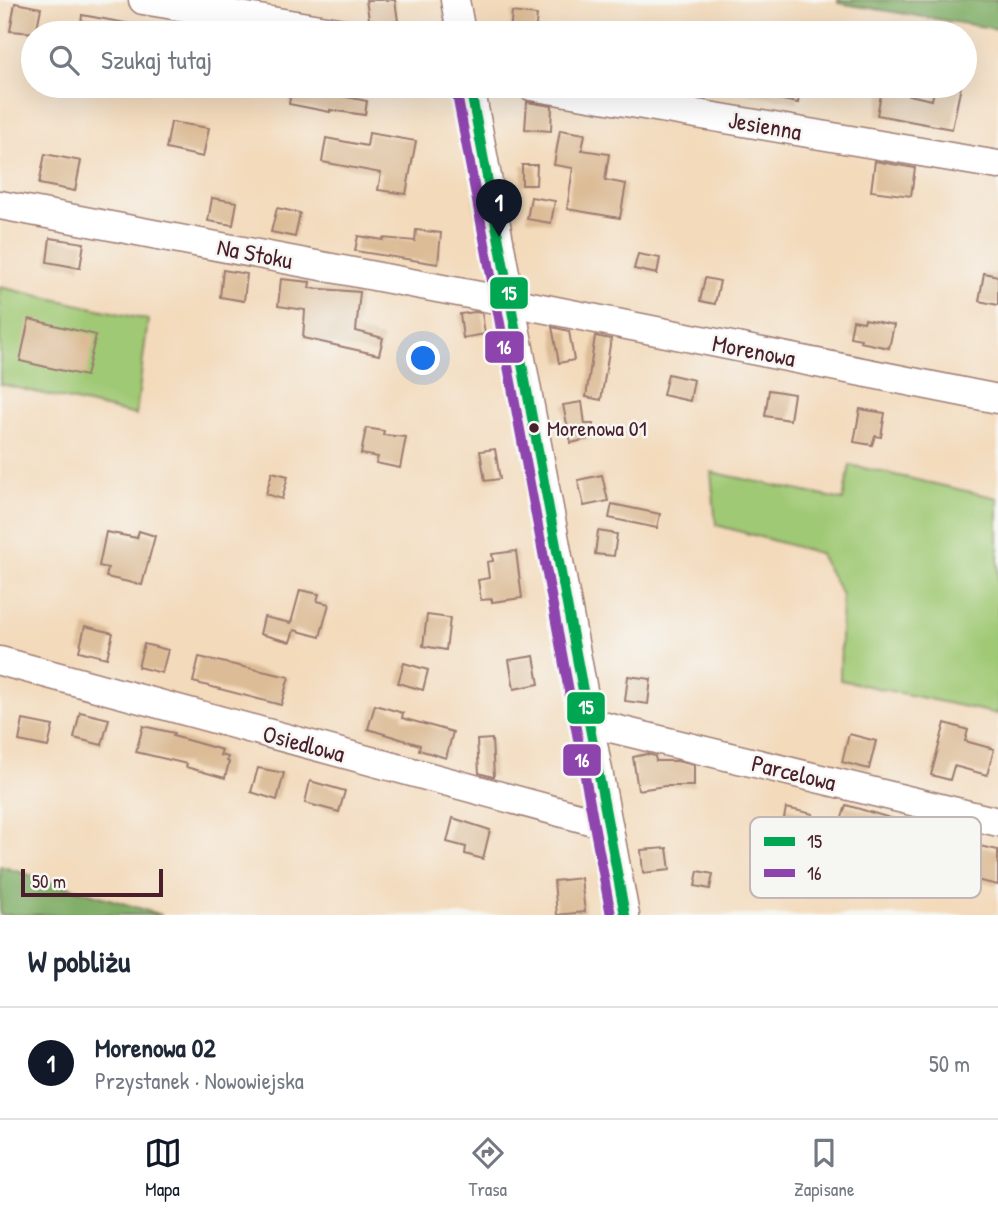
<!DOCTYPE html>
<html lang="pl">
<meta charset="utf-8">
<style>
:root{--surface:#fff;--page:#f6f6f7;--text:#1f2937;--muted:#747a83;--line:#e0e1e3;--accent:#111827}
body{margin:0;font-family:"Patrick Hand",sans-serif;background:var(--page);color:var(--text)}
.scale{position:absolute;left:21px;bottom:18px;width:142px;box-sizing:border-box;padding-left:7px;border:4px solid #4a1f2b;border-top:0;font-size:19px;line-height:24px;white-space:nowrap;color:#4a1f2b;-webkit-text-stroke:5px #f6f6f2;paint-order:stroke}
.you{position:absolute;left:424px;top:359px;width:24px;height:24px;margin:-18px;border:5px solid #fff;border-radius:50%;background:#1a73e8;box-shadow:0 0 0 10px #1a73e833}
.badge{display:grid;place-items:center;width:46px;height:46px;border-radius:50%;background:var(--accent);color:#fff;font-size:23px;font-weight:700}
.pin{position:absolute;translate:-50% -58px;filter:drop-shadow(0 2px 4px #0008)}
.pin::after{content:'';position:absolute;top:37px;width:24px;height:21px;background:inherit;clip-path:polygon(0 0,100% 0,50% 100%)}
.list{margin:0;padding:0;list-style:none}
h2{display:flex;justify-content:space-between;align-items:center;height:91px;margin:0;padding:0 28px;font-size:30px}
h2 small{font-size:23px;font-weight:400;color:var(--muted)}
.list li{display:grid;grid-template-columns:46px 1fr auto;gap:21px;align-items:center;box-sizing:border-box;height:112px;padding:0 28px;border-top:2px solid var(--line)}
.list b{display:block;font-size:26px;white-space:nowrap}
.list p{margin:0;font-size:23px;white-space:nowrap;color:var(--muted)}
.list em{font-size:23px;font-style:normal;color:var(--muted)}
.icon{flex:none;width:38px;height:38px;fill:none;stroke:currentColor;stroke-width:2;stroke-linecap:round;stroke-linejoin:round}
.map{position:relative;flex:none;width:998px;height:915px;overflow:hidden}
.search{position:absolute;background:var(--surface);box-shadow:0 7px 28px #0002;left:21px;right:21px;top:21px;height:77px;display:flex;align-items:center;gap:18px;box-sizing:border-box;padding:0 24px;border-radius:38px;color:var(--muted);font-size:26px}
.sheet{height:203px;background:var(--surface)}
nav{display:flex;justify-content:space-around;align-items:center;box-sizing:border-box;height:98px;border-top:2px solid var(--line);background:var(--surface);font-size:19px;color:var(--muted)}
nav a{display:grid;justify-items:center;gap:4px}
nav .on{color:var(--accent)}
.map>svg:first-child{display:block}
.green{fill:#a0c975;stroke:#757450;stroke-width:2}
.forest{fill:#80ad66;stroke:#656648;stroke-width:2}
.building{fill:#dcbc96}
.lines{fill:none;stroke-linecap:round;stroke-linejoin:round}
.minor-casing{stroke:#9e7c73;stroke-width:31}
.minor{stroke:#fff;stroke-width:28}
.bus-1-casing{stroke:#f6f6f2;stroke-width:16}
.bus-2-casing{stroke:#f6f6f2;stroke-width:16}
.bus-1{stroke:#00a651;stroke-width:10}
.bus-2{stroke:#8e44ad;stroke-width:10}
.bus-dot{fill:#4a1f2b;stroke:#f6f6f2;stroke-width:2.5}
.labels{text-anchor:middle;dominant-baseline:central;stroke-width:5;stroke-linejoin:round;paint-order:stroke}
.bus-label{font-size:22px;fill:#4a1f2b;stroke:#f6f6f2;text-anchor:start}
.street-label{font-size:24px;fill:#4a1f2b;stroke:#f6f6f2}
.key{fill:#f6f6f2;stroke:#c2b6b6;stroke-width:2}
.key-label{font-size:19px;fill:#4a1f2b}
.line-badge{stroke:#f6f6f2;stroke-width:2.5}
.badge-label{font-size:19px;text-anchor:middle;font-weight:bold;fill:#fff}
</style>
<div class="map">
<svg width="998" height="915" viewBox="0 0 998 915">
<rect width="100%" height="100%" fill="#f6f6f2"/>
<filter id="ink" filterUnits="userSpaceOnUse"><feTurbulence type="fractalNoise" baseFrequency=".0143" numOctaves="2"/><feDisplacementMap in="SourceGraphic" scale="14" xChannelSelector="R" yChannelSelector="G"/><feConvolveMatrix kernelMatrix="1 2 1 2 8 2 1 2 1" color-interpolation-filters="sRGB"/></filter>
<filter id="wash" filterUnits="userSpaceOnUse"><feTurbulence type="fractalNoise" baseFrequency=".00686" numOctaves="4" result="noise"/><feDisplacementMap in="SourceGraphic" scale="28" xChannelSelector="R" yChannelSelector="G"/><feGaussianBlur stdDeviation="1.57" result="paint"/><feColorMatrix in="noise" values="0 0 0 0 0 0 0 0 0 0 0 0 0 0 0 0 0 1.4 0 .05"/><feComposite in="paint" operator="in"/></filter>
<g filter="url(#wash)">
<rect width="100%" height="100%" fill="#f3dabb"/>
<g class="green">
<polygon points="0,287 148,320 136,415 0,384"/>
<polygon points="850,465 998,498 998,714 840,680 842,595 819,553 716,525 711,472 843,500"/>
</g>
<g class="forest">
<polygon points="838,0 998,0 998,29 838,3"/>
<polygon points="0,866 162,915 0,915"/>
</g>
<g id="blocks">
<g class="building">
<polygon points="366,0 395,0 398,21 370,25"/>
<polygon points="15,3 41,8 36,33 10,31"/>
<polygon points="512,12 537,15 535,33 510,33"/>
<polygon points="82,15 137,25 137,33 80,33"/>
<polygon points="292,86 367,101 365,115 330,110 330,112 289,104"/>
<polygon points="749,86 801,86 798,103 748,93"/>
<polygon points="935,86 961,86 952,129 877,115 882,89 932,100"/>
<polygon points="527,102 552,106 551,131 525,129"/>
<polygon points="171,122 209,128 203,157 166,149"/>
<polygon points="560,130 585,134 582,150 609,154 605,180 626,184 620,218 567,209 573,168 554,165"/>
<polygon points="369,133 416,141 406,194 378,190 381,173 322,162 326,138 367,146"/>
<polygon points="45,154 81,161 75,191 39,184"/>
<polygon points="875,161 915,168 911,196 871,191"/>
<polygon points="522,165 537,165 536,185 522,185"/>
<polygon points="531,197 555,201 551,223 527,219"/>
<polygon points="212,198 237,202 233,225 208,221"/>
<polygon points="277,208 300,213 295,237 271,232"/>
<polygon points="416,230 441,233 438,264 355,251 358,236 383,240 383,238 415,241"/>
<polygon points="50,238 84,243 80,268 47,262"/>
<polygon points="638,254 660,258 657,274 634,269"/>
<polygon points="223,270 247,274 244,301 220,297"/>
<polygon points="984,273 998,276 998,305 979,301"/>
<polygon points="705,278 720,281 715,304 700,301"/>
<polygon points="281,279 310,282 309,288 360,292 356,331 383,338 379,355 303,338 305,310 278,306"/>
<polygon points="475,312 482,313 485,334 463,338 460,314"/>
<polygon points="29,319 96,335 86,376 20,361"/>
<polygon points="865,319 894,325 889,348 860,342 861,339 850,337 853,320 864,322"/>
<polygon points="552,327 569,331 574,360 559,363"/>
<polygon points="595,336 611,339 601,400 586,397"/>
<polygon points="668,374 694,380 690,401 663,395"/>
<polygon points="769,390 794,394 790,420 765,416"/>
<polygon points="582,402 585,424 593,424 596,437 571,443 563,405"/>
<polygon points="860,409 885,413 881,437 875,436 872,445 854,442"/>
<polygon points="366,428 384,431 383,435 406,437 400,468 376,463 378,457 361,454"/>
<polygon points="495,449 500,479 485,481 480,451"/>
<polygon points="272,472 288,476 282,499 266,494"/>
<polygon points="602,475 608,501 584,506 578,480"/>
<polygon points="612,504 660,514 657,528 609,518"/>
<polygon points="139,531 155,536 142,585 106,577 108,568 99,566 106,532 137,538"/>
<polygon points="598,531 617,534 614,556 595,554"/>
<polygon points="516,551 522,598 492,602 492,599 481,600 478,580 489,578 487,562 493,561 492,554"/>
<polygon points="300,590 319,594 317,601 329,604 320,637 294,630 290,642 260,634 264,617 291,623"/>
<polygon points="427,615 450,618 446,650 423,646"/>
<polygon points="85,626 113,633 107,658 79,651"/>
<polygon points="144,644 168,650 162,673 138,667"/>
<polygon points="534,656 539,684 514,689 509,660"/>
<polygon points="199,657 289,677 281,705 193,682"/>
<polygon points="404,663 428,670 423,690 398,683"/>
<polygon points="628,676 651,679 648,704 625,701"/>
<polygon points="375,705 403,713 402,718 453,732 446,758 419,750 420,745 368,729"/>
<polygon points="80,712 109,719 102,745 74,738"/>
<polygon points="23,720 53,726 48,747 19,741"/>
<polygon points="945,723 968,730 965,741 994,749 987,775 954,766 950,780 931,775"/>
<polygon points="143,726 174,733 173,736 222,750 220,755 228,757 227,761 229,762 225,778 186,767 187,764 136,752"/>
<polygon points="849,734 876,741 869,769 842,762"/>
<polygon points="492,739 494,777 493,777 479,773 477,740"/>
<polygon points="647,754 655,756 656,761 677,761 694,765 694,786 665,786 638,790 633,757"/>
<polygon points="258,768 284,773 277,800 251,792"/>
<polygon points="310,781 345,791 339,812 305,803"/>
<polygon points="846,805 897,820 887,852 836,837"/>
<polygon points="786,808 813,814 808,840 781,834"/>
<polygon points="453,818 490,830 483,859 465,854 466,847 447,842"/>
<polygon points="961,842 998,850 998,885 954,875"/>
<polygon points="667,848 670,870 643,873 641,850"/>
<polygon points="698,871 713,874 710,889 695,886"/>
<polygon points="581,878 585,912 557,915 554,881"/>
</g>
</g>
</g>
<g filter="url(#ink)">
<use href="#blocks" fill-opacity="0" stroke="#9e7c73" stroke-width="2"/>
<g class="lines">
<g class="minor-casing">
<g id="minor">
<polyline points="143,0 344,33"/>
<polyline points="455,0 461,33"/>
<polyline points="470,86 625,915"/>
<polyline points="531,86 998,165"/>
<polyline points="0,205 511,302 998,399"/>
<polyline points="0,661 608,825"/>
<polyline points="590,723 998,822"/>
</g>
</g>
<use href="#minor" class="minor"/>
<g class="bus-1-casing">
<polyline id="bus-1" points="470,86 625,915"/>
</g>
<g class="bus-2-casing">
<polyline id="bus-2" points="456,89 611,915"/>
</g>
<use href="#bus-1" class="bus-1"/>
<use href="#bus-2" class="bus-2"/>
</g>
</g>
<circle class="bus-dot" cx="534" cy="428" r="6"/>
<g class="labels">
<g class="bus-label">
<text x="547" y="428">Morenowa 01</text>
</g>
<g class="street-label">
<text transform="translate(765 125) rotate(10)">Jesienna</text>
<text transform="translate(255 253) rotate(11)">Na Stoku</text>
<text transform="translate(754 350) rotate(11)">Morenowa</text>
<text transform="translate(304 743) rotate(15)">Osiedlowa</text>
<text transform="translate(794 772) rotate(14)">Parcelowa</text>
</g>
</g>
<rect x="750" y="817" width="231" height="81" rx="10" class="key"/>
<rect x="764" y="837" width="31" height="9" fill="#00a651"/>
<rect x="764" y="869" width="31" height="8" fill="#8e44ad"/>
<g class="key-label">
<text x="807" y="848">15</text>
<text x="807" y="880">16</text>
</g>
<g class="line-badge">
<rect x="489" y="276" width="40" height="34" rx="7" fill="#00a651"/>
<rect x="484" y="330" width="41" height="34" rx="7" fill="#8e44ad"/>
<rect x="566" y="691" width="40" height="34" rx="7" fill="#00a651"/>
<rect x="562" y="743" width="40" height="34" rx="7" fill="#8e44ad"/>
</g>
<g class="badge-label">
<text x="509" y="300">15</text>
<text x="504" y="354">16</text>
<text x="586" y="714">15</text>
<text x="582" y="767">16</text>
</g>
</svg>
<div class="scale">50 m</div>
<div class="you"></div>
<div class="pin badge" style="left:499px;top:237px">1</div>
<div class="search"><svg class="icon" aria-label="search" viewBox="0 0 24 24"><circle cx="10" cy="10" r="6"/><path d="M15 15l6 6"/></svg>Szukaj tutaj</div>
</div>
<section class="sheet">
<h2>W pobliżu<small></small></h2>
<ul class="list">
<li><span class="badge">1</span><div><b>Morenowa 02</b><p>Przystanek · Nowowiejska</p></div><em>50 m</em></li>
</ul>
</section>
<nav>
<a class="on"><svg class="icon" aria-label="map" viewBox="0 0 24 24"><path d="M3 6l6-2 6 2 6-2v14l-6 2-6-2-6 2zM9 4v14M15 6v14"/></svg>Mapa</a>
<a><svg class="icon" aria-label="directions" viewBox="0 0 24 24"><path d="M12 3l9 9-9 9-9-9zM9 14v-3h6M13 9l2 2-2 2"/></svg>Trasa</a>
<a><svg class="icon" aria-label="saved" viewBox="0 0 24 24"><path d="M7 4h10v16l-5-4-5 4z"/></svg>Zapisane</a>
</nav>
